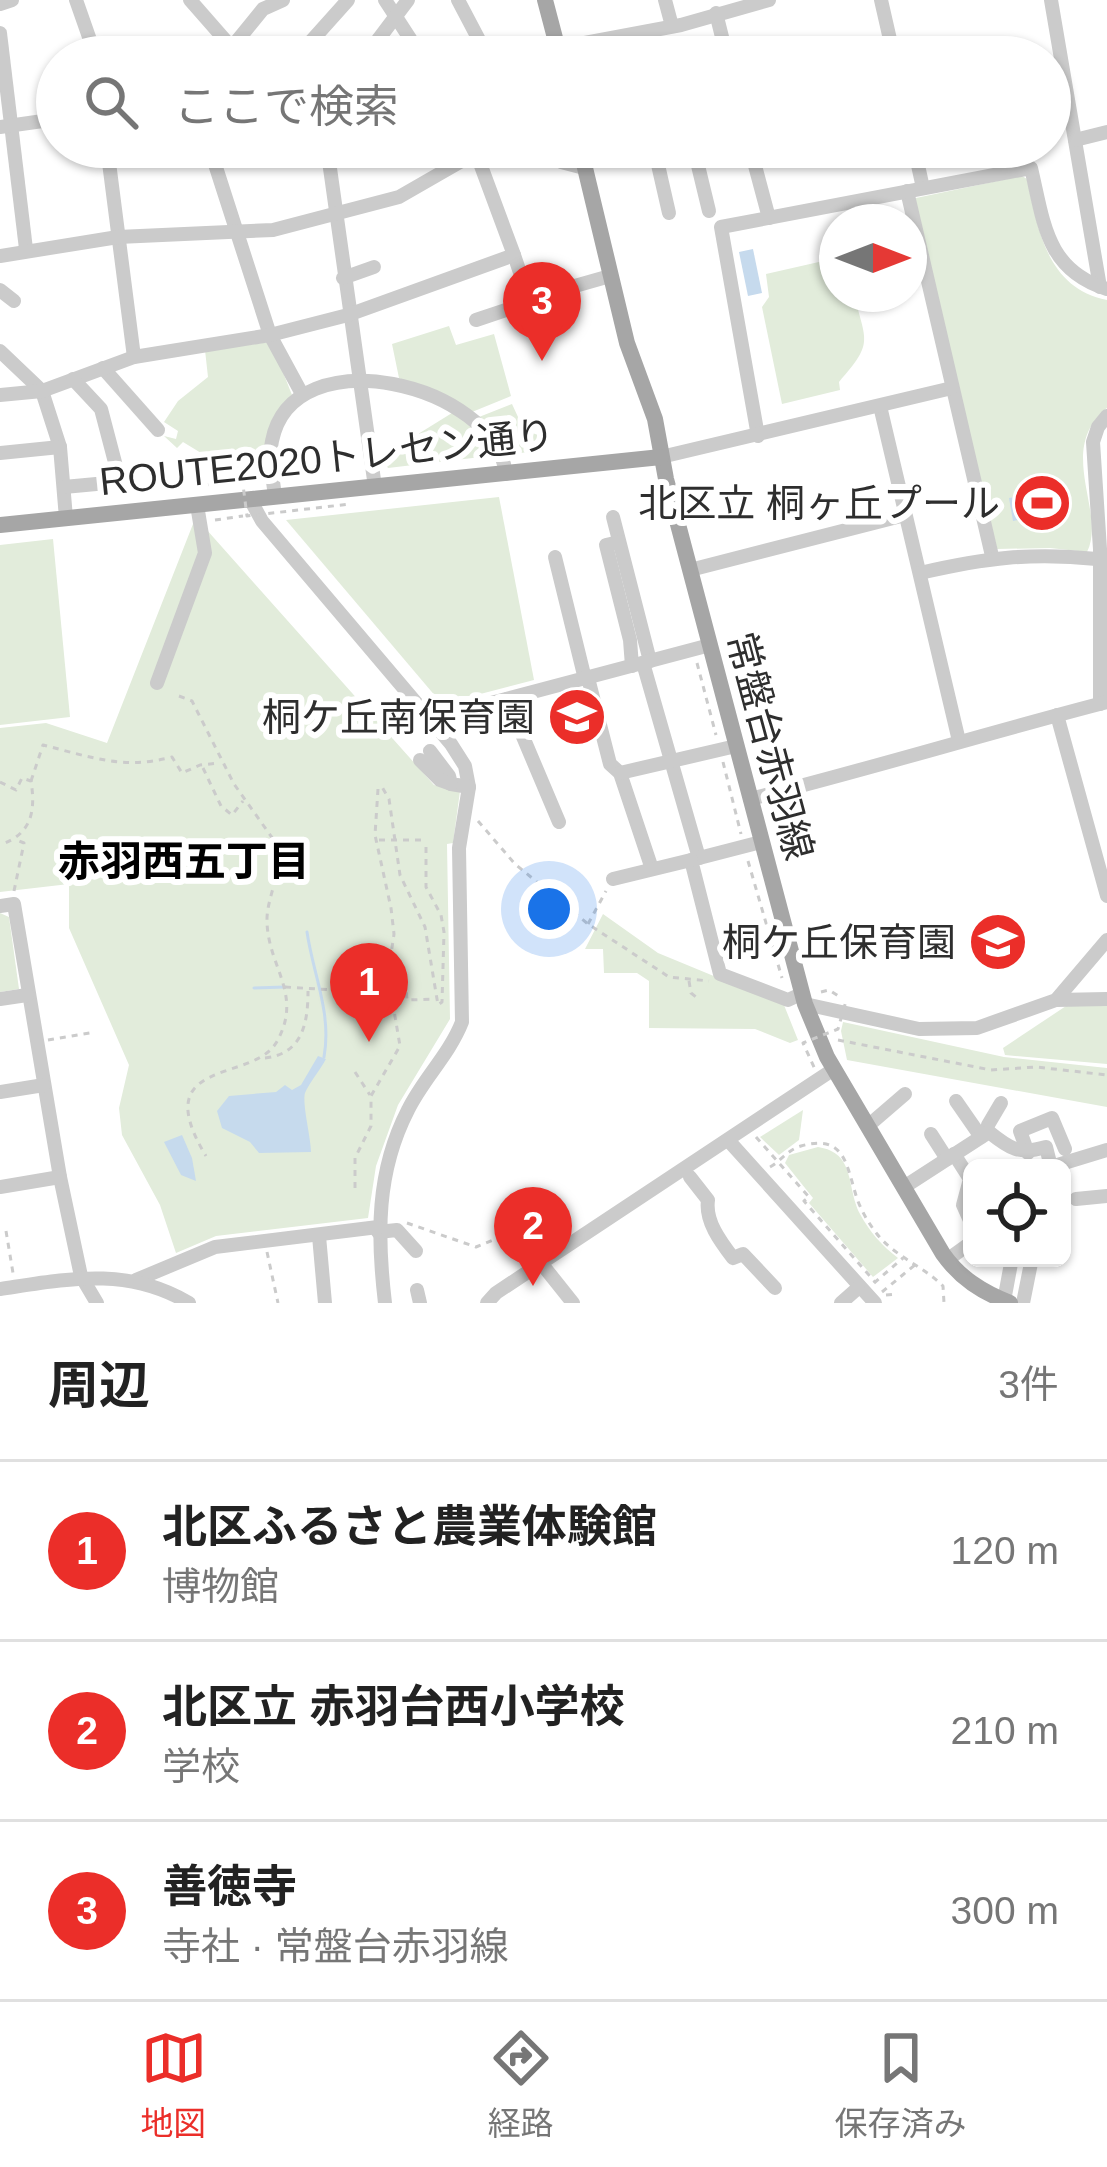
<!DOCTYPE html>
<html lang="ja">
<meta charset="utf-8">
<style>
:root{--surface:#fff;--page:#f6f6f6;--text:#222;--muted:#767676;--line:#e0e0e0;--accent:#eb2e29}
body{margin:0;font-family:Arial,"Noto Sans JP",sans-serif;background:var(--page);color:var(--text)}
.controls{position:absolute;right:36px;bottom:36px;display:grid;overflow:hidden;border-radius:18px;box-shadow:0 3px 9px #0004}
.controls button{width:108px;height:108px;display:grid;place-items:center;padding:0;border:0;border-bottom:3px solid var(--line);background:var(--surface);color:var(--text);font:60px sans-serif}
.compass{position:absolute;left:819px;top:204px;width:108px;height:108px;border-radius:50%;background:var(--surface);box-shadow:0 3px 9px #0004;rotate:90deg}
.you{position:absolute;left:549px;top:909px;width:42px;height:42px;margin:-30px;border:9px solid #fff;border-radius:50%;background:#1a73e8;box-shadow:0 0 0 18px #1a73e833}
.badge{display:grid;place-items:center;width:78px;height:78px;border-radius:50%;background:var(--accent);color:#fff;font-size:39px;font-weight:700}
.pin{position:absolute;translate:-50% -99px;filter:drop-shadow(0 3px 6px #0008)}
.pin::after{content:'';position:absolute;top:63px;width:42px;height:36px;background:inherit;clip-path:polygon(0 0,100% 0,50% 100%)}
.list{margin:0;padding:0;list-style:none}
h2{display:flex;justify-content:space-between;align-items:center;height:156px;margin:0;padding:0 48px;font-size:51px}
h2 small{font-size:39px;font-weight:400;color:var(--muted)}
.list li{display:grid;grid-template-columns:78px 1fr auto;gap:36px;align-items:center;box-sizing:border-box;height:180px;padding:0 48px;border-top:3px solid var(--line)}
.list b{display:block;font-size:45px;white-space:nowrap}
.list p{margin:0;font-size:39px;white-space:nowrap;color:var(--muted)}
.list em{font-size:39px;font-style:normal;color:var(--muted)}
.icon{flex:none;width:66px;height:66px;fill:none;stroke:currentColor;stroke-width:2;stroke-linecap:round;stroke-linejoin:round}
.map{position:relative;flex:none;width:1107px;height:1303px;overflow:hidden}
.search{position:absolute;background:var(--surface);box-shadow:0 3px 9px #0004;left:36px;right:36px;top:36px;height:132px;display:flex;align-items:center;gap:30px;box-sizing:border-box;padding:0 42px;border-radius:66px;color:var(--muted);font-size:45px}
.sheet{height:696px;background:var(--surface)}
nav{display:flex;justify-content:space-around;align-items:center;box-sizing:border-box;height:168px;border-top:3px solid var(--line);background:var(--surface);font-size:33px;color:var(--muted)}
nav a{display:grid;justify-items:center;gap:6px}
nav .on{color:var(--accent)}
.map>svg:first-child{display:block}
.green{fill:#e2ecdb}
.water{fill:#c6daed}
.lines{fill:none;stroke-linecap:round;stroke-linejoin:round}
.stream{stroke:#c6daed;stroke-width:3}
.path{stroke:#cbcbcb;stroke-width:3;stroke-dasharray:6 6;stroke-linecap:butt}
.minor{stroke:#cbcbcb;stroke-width:14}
.major{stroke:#a6a6a6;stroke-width:16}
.path-bridge{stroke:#cbcbcb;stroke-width:3;stroke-dasharray:6 6;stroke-linecap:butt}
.labels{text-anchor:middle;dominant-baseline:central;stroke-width:12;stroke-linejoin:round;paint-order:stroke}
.street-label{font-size:39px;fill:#2e2e2e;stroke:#fff}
.poi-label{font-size:39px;fill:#2e2e2e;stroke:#fff;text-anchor:end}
.neighbourhood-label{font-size:42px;font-weight:bold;fill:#000;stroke:#fff}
</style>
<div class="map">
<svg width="1107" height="1303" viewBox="0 0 1107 1303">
<rect width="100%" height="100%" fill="#fff"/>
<g class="green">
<path d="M1022 176 1027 179C1038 230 1047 288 1107 300V408C1055 450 1107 512 1087 552L1050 548 997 549 914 204 916 198Z"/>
<path d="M832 259 837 260V294H854C866 343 874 342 839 382L840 390 782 404 762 307 769 297 766 274Z"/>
<polygon points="449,326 456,345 494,334 511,396 472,412 399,378 392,344"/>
<polygon points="271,342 292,395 281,408 270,474 239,480 210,481 214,467 203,462 206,456 183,442 177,448 164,436 176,439 178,431 164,422 178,401 208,377 205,350"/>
<polygon points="512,404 524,430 538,435 543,450 506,455 495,433 479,417"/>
<polygon points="452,413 474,422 498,455 388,468 381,457"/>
<polygon points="499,497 534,680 442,704 286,520"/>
<polygon points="193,524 206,529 434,785 460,791 453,843 447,844 450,1019 398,1105 376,1166 368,1218 216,1236 176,1253 160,1205 122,1135 119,1108 129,1065 69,928 69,884 0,892 0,728 46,723 107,743"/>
<polygon points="53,539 70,717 0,725 0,545"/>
<polygon points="0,913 9,917 19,989 0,992"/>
<polygon points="603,914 658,953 784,1005 798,1040 790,1043 755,1029 649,1028 649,981 637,973 604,973 603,949 585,949"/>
<polygon points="1069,1004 1107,1004 1107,1064 1005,1055 1003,1048"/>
<polygon points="843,1022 1004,1057 1107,1068 1107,1107 847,1060 841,1031"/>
<polygon points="803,1110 799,1140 779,1155 760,1137"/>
<path d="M818 1147C856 1153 846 1186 860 1214 869 1231 882 1246 898 1258L873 1277 809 1203 813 1198 785 1163 789 1155Z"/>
</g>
<g class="water">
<polygon points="753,249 762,293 748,296 739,252"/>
<polygon points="1054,490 1058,513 1013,521 1009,498"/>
<path d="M318 1056 326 1059C320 1070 310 1082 305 1093 302 1104 311 1138 311 1152L259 1153 250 1142 222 1128 217 1111 229 1096 276 1092 285 1085 292 1090 301 1085Z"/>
<polygon points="182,1135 192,1158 196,1181 181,1175 164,1142"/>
</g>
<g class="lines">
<g class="stream">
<path d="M307 932C313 974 332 1013 324 1057"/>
<polyline points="254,988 285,987"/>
</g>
<g class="path">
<polyline points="221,467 215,470 218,480 259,477"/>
<polyline points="197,489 216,482"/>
<polyline points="215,520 243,516"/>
<polyline points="697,663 716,735"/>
<path d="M179 696 192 701 234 784 278 846C283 870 268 894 267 918 266 966 305 994 276 1043 252 1083 146 1057 206 1156"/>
<polyline points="723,762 741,834"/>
<polyline points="203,768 221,806 232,815 243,801"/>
<path d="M31 781 43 745C91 757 123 770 172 757L182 773 200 765 220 763"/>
<path d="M0 782 16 790 22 778 31 781C36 813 31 834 0 845"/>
<polyline points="478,821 515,864 588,924 669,977 709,981"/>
<polyline points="379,840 422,840"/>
<polyline points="748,861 782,978"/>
<polyline points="14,891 24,843 17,840"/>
<polyline points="588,924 606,891"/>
<polyline points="689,981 691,993 696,997"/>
<polyline points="285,987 349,991 365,980 377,989 406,988 407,1000 435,999"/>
<polyline points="821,992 829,990 840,997"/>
<polyline points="48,1040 95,1032"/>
<polyline points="838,1040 991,1070 1036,1067 1107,1075"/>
<path d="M265 1058C302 1054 308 1024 308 991"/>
<polyline points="355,1072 370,1095"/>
<polyline points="756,1137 809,1197 804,1201 875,1282"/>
<path d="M770 1167C781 1161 787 1150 801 1146 843 1134 846 1162 855 1192 859 1207 867 1221 877 1234 894 1256 923 1266 943 1286L944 1303"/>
<polyline points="355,1188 355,1158 371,1126 371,1096 400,1046 388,975 394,934 391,908 375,835 378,789 382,787 389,799 400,875 425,927 438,1005 442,1002 444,932 441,915 426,887 426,842"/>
<polyline points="407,1223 476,1247 518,1230 539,1248"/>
<polyline points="6,1231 13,1273"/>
<polyline points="267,1252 278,1303"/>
<polyline points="874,1283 903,1258"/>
<polyline points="882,1292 916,1264"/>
<polyline points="886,1295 898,1294"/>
</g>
<g class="minor">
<polyline points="76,0 96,57"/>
<polyline points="190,0 233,49 252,57"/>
<polyline points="385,0 422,57"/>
<polyline points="458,0 488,57"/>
<polyline points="665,0 672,26"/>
<polyline points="881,0 894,57"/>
<polyline points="1051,0 1100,287"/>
<polyline points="0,4 12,0"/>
<polyline points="716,13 727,57"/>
<polyline points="0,33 26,249"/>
<polyline points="558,48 681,25 769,0"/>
<polyline points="224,57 263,9 283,0"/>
<polyline points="297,57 348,0"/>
<polyline points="365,57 408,0"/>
<polyline points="0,127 57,119"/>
<polyline points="1075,140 1107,132"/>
<polyline points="107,147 134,357"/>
<polyline points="218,147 213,158 270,335 302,394"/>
<polyline points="327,147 375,487"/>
<polyline points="548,147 561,162 584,168"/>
<polyline points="659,147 656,156 669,213"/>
<polyline points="750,147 769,218"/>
<polyline points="914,147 923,188"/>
<polyline points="694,149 709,211"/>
<polyline points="328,156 376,155"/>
<polyline points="907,191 992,556"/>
<polyline points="0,256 118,237 273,230 399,197 486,147"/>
<polyline points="343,278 374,267"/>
<polyline points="0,290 14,301"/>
<polyline points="529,299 610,276"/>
<polyline points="476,320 530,302 514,255"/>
<polyline points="0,351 42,391 60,447 66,518"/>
<polyline points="103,368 158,430"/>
<polyline points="0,395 42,391 134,357 270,335 348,315 514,255 474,147"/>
<polyline points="880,406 959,741"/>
<path d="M758 436 721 227 1031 168C1044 223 1046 270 1107 289"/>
<polyline points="0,453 60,447"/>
<polyline points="661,457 952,388"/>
<polyline points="64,487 107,483 117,470 101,409 73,379"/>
<path d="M275 496C273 479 268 458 272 441 293 335 495 384 506 474"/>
<path d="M250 499 262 521 451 744 465 766 469 787 459 848 462 1022C449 1055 423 1079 408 1110 376 1172 377 1236 385 1303"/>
<polyline points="613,517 650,661"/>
<polyline points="619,542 606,545 630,640 632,666"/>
<polyline points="555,557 585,679"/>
<polyline points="690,570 905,515"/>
<path d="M920 573C985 558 1031 552 1097 559"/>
<polyline points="643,663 699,858 691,860 720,974 788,1000 801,994"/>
<polyline points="588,678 610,764 620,773 652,869"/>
<polyline points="157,683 205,553 197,505"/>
<polyline points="507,699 559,822"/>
<polyline points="1100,704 1100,549 1093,442 1098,427 1107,416"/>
<polyline points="1057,715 1107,896"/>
<polyline points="433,722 442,716 710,645"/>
<polyline points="430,751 449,776 451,784 469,787"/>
<polyline points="420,760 440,780 451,784"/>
<polyline points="620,773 736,746"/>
<path d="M750 799C870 769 987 733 1107 702"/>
<polyline points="699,858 761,842"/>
<polyline points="613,879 691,860"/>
<polyline points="0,906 14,904 60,1177 81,1276 97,1303"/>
<polyline points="0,999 27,995"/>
<polyline points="1056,1000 1107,999"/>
<polyline points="805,1004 919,1029 977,1028 1056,1000 1107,940"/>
<polyline points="0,1092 44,1085"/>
<polyline points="956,1101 981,1137"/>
<polyline points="869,1125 905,1094"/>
<polyline points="987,1133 988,1125 1001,1103"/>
<polyline points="931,1134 947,1159"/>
<polyline points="728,1140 875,1303"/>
<polyline points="1028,1153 1020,1131 1052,1118 1065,1149"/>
<polyline points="954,1154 970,1179 963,1205 972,1225"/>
<path d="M690 1177 708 1200C705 1221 720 1241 733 1258L743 1254 775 1288"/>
<polyline points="0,1187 60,1177"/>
<path d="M904 1187 989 1132C1010 1149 1019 1155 1046 1147L1051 1167 1107 1150"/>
<polyline points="1076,1199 1107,1196"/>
<polyline points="378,1232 397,1230 416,1251"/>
<polyline points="319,1236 325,1303"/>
<polyline points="947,1260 972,1242"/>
<polyline points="541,1263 573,1303"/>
<polyline points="136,1280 215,1247 378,1227"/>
<path d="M0 1289C67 1279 127 1266 189 1303"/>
<polyline points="417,1290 420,1303"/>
<polyline points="1004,1301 1012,1258"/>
<polyline points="487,1303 496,1293 834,1069"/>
<polyline points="841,1303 858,1288"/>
<polyline points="1023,1303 1032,1258"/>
</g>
<g class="major">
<polyline points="545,0 560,57"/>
<path d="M580 147 627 343 655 419 666 479 805 1004 827 1057 943 1254C960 1278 982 1292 1010 1303"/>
<polyline points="0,525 661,457"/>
</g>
<g class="path-bridge">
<polyline points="221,467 242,477 247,516 350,504"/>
<polyline points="814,1067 803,1043 838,1029 846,1001"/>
</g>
</g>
<defs>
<g id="stadium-disc" transform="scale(3)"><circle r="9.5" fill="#eb2e29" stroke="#fff"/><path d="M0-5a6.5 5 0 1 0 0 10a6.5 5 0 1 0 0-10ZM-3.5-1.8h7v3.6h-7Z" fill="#fff"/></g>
<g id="school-disc" transform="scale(3)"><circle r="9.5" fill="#eb2e29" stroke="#fff"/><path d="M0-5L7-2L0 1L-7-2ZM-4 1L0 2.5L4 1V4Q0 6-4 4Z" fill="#fff"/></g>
</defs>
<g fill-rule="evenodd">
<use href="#stadium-disc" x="1042" y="503"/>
<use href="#school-disc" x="577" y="717"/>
<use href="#school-disc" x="998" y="942"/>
</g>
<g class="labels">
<g class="street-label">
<text transform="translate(327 458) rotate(-6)">ROUTE2020トレセン通り</text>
<text transform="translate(770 746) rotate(75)">常盤台赤羽線</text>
</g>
<g class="poi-label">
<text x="1000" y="503">北区立 桐ヶ丘プール</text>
<text x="535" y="717">桐ケ丘南保育園</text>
<text x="956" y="942">桐ケ丘保育園</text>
</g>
<g class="neighbourhood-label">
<text x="184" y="861">赤羽西五丁目</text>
</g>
</g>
</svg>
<div class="controls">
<button><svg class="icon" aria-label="locate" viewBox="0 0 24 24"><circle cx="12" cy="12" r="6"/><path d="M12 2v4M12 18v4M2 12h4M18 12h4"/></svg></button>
</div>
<svg class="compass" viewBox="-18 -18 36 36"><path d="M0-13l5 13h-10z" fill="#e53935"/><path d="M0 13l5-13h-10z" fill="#767676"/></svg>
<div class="you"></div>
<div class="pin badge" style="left:369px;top:1042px">1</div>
<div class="pin badge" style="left:533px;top:1286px">2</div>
<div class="pin badge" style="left:542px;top:361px">3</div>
<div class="search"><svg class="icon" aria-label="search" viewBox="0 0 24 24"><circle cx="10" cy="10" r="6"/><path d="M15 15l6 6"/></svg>ここで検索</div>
</div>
<section class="sheet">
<h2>周辺<small>3件</small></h2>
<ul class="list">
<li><span class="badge">1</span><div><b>北区ふるさと農業体験館</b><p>博物館</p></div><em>120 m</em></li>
<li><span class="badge">2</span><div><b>北区立 赤羽台西小学校</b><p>学校</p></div><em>210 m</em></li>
<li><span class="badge">3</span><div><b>善徳寺</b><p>寺社 · 常盤台赤羽線</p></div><em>300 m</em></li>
</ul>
</section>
<nav>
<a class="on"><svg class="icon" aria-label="map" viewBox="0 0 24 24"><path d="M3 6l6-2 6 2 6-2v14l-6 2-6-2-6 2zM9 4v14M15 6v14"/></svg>地図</a>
<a><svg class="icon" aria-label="directions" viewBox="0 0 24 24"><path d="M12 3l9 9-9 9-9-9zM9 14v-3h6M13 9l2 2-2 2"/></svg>経路</a>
<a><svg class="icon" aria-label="saved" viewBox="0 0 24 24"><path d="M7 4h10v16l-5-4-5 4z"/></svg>保存済み</a>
</nav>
